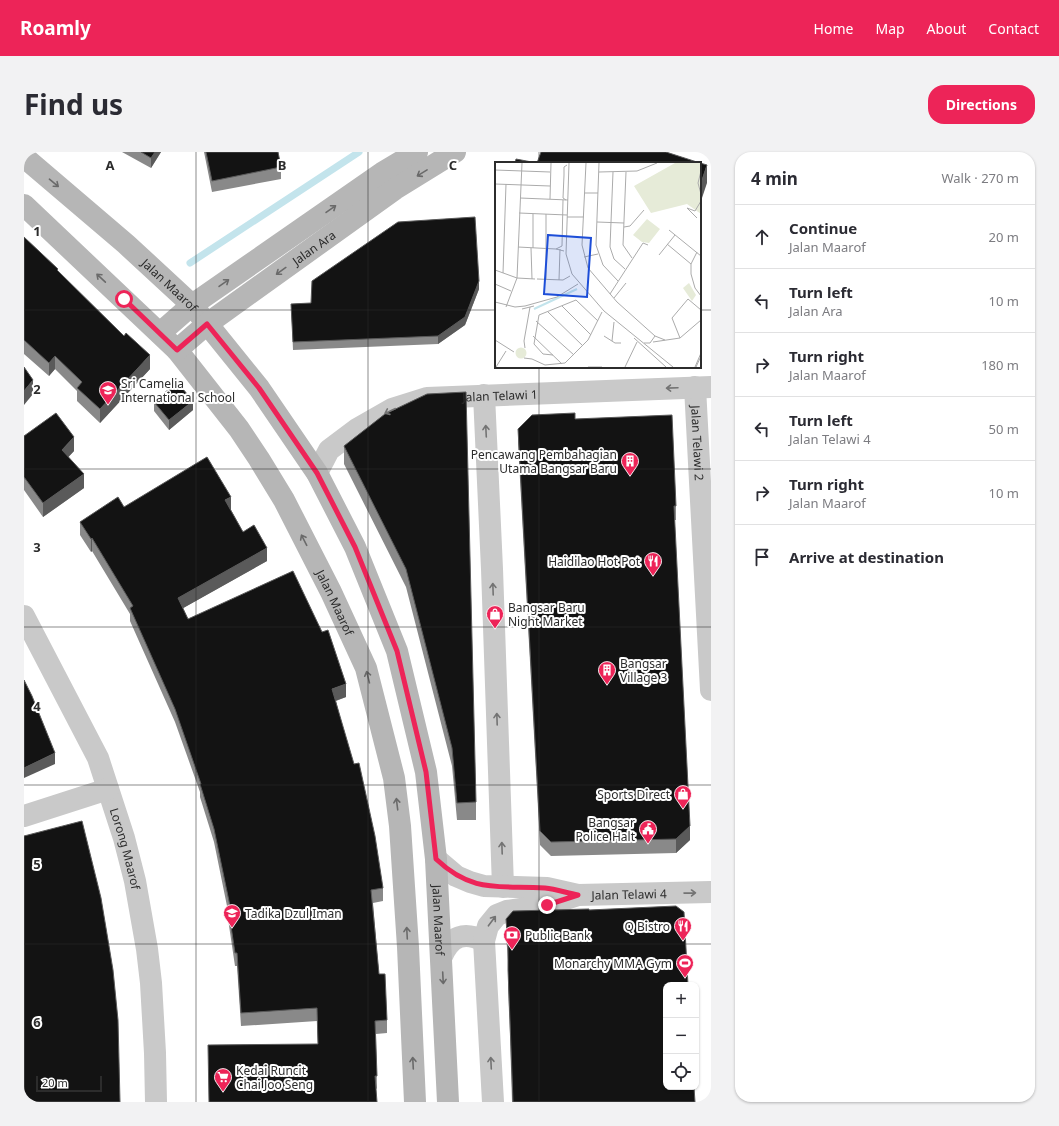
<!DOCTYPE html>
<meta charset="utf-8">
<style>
:root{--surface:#fff;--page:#f2f2f3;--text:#2b2b33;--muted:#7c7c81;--line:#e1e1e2;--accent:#ed2458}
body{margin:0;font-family:"Noto Sans",sans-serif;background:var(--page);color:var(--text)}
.controls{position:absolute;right:12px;bottom:12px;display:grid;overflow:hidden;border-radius:8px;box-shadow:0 1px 3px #0004}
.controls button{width:36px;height:36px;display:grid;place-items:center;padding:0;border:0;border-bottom:1px solid var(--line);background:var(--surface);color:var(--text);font:20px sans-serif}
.scale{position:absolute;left:12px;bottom:10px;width:66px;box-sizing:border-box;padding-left:4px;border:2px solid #2c2c2c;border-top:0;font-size:11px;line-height:14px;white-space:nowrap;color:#2c2c2c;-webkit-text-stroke:3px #fff;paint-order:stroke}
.stop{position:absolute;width:12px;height:12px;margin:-9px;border:3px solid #ed2458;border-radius:50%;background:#fff}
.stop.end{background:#ed2458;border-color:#fff;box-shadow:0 1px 4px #0008}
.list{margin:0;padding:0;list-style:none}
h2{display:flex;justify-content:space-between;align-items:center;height:52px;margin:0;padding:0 16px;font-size:17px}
h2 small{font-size:13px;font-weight:400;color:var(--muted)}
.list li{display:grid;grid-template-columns:26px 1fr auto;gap:12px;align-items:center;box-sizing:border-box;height:64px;padding:0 16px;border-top:1px solid var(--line)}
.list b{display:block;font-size:15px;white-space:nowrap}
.list p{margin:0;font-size:13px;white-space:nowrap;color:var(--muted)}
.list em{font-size:13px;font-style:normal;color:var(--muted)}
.icon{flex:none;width:22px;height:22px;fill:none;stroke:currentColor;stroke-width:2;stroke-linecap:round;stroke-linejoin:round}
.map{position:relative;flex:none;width:687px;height:950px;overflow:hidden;border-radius:16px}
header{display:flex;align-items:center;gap:24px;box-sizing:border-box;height:56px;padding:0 20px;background:var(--accent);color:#fff}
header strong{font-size:19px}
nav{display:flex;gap:22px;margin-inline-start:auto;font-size:14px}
.intro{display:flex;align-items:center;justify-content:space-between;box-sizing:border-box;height:96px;padding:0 24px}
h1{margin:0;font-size:28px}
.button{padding:10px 18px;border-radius:16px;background:var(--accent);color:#fff;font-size:14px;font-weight:700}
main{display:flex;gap:24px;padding:0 24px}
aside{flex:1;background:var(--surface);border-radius:16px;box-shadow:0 1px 3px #0004}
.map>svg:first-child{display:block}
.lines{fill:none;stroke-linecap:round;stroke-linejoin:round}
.stream{stroke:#c3e4ec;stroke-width:7}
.street{stroke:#c9c9c9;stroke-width:22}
.secondary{stroke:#b6b6b6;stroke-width:22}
.wall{fill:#898989}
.shaded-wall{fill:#5a5a5a}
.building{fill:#131313;stroke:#5a5a5a}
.oneway{stroke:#6a6a6a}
.oneway2{stroke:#737373}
.route{stroke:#ed2458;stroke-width:5}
.grid{fill:none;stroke:#2c2c2c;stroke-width:1;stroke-opacity:0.55}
.labels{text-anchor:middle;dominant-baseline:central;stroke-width:4;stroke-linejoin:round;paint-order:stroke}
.street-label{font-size:12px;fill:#2c2c2c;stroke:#fff}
.poi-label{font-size:12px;fill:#2c2c2c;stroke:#fff;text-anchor:start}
.inset-river{fill:none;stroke:#c3e4ec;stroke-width:2}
.inset-road{fill:none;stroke:#ababab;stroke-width:1}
.view{fill:#1d4ed8;fill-opacity:0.15;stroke:#1d4ed8;stroke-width:2}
.inset-edge{fill:none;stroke:#2c2c2c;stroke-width:2}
.grid-label{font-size:13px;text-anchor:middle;font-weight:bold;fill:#2c2c2c;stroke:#fff;stroke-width:4;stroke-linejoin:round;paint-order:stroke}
</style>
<header>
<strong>Roamly</strong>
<nav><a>Home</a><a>Map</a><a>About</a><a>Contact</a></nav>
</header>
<div class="intro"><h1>Find us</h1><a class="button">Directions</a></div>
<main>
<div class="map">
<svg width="687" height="950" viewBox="0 0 687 950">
<rect width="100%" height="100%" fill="#fff"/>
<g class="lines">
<polyline class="stream" points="166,111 335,0"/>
<g class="street">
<path id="s1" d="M671 235 687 538"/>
<polyline points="460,243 468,417 479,735"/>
<path id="s2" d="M293 321 305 298 333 277 368 257 403 246 687 235"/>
<path id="s3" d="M0 464 74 606 100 686 111 729 123 797 127 831 131 901 132 950"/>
<polyline points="0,664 84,637"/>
<path id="s4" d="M412 707 432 724 446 730 460 734 523 736 554 743 687 740"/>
<path d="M418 804C427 784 440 779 460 789"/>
<polyline points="469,950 460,789 464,774 473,763 483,759 523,753 554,743"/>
</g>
<g class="secondary">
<path id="s5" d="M0 5 102 92 168 153 235 236 293 321 331 395 373 499 402 620 412 707 424 950"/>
<path id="s6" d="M0 53 153 198 215 277 235 307 260 348 307 440 342 516 370 626 376 674 384 795 391 950"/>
<polyline points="136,181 168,153 358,21 393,0"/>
<path id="s7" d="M153 198 183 172 371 37 431 0"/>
</g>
</g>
<g class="wall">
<polygon points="98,0 137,0 127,16"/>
<polygon points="180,0 254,0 257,15 257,27 188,40"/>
<polygon points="0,85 34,119 126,217 76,271 53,249 53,239 31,217 25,224 0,202"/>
<polygon points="455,137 441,173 414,192 269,198 267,152 287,151"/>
<polygon points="130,250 169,258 145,278 130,259"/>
<polygon points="361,262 452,650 452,668 433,668 428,614 382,435 320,312 320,294"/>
<polygon points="551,267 652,354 652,368 650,368 666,688 652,701 527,704 516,693 494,291 494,277"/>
<polygon points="0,284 50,299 44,305 60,336 19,365 0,338"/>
<polygon points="100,355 207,358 219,380 243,409 159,456 164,467 322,545 312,549 359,736 359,749 349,751 355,822 363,868 363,881 352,882 353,937 294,892 293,869 217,874 213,814 211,814 204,767 204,759 190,690 176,645 176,640 151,570 106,469 106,462 68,399 67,400 56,383 56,370"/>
<polygon points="565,758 671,950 488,950 486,885 484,836 484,808 482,784 482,767"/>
</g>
<g class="shaded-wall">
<polygon points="131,0 137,0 127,16 127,6"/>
<polygon points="683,13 683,31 676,52 676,34"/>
<polygon points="455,129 455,137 441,173 414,192 414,184"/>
<polygon points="126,203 126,217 76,271 76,257"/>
<polygon points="31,204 31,217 25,224 25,211"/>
<polygon points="9,228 9,242 0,253 0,239"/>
<polygon points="169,249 169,258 145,278 145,268"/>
<polygon points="50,285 50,299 38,312 38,298"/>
<polygon points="60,322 60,336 19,365 19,351"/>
<polygon points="207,345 207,358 201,361 201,348"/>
<polygon points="68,386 68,399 67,400 67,387"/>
<polygon points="243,396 243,409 154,459 154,446"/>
<polygon points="322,532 322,545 308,550 308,537"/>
<polygon points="31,601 31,612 0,626 0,616"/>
<polygon points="666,674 666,688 652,701 652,687"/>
</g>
<g class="building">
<polygon points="117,0 131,0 127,6"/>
<polygon points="182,0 254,0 257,15 188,29"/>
<polygon points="517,0 642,0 676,11 491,11 492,7 513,11"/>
<polygon points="676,11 683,13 676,34"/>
<polygon points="451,65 455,129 441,165 414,184 269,190 267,152 287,151 288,129 374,70"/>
<polygon points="0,85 34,117 33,118 100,184 102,181 126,203 76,257 53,236 58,230 31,204 25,211 0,188"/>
<polygon points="0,215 9,228 0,239"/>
<polygon points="153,230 169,249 145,268 130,250"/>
<polygon points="442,240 452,650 433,651 428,596 382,417 320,294 361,262 403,242"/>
<polygon points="32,261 50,285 38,298 60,322 19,351 0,325 0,284"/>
<polygon points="551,261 551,267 648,263 652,354 650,354 666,674 652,687 527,690 516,679 494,277 508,263"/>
<polygon points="183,305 207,345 201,348 219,380 230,373 243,396 154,446 164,467 269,419 298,480 304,478 322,532 308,537 330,612 335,611 351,684 359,736 347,738 355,822 361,822 363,868 351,869 353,924 351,924 353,950 185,950 184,893 294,892 293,856 217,861 213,801 211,801 204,754 206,754 190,677 176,632 177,632 151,557 106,456 109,454 68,386 67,387 56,370 94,345 100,355"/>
<polygon points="0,528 8,544 31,601 0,616"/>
<polygon points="58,669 77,746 89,818 94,868 96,950 0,950 0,684"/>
<polygon points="652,754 660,760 664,833 642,833 642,935 670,935 671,950 489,950 486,868 484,818 484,795 482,767 489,759 565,757 565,758"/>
</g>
<defs><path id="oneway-shaft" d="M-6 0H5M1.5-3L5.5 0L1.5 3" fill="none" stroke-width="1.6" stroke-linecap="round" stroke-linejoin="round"/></defs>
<g class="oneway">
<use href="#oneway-shaft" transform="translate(398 21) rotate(148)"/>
<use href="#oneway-shaft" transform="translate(30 31) rotate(40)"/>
<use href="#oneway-shaft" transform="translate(307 57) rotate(-35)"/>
<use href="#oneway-shaft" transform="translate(257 119) rotate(144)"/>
<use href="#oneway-shaft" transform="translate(77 126) rotate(-137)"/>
<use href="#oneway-shaft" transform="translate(200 131) rotate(-35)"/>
<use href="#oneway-shaft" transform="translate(280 388) rotate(-117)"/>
<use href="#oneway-shaft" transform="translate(344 525) rotate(-104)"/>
<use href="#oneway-shaft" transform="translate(373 652) rotate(-97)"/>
<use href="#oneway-shaft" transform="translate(383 781) rotate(-93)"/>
<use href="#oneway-shaft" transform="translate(419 826) rotate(87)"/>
<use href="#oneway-shaft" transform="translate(389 911) rotate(-93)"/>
</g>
<g class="oneway2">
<use href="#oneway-shaft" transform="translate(648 236) rotate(178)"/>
<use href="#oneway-shaft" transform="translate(366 259) rotate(155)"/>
<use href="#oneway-shaft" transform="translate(462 279) rotate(-93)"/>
<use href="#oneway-shaft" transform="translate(469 437) rotate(-92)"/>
<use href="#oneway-shaft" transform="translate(473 567) rotate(-92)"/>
<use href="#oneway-shaft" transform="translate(478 696) rotate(-92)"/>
<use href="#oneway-shaft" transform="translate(666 741) rotate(-1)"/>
<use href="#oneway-shaft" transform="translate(468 769) rotate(-53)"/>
<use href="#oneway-shaft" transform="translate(467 911) rotate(-93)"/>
</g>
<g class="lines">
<path class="route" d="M100 147 153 198 183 172 235 236 293 321 331 395 373 499 402 620 412 707C449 742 475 733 521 736 532 737 543 741 554 743L523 753"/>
</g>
<path class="grid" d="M172 0V950M344 0V950M515 0V11M0 158H472M676 158H687M515 215V950M0 317H687M0 475H687M0 633H687M0 792H687"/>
<defs>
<g id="school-pin" transform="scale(0.9)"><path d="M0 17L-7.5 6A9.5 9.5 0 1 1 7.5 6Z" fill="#ed2458" stroke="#fff"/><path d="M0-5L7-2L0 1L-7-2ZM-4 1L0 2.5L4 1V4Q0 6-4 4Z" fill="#fff"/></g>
<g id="building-pin" transform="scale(0.9)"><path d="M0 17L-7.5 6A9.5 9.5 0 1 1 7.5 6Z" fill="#ed2458" stroke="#fff"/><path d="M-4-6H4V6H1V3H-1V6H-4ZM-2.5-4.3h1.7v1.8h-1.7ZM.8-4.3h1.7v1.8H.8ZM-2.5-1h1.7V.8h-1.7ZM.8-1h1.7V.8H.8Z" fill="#fff"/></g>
<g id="restaurant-pin" transform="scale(0.9)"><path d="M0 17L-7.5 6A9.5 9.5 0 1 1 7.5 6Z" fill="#ed2458" stroke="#fff"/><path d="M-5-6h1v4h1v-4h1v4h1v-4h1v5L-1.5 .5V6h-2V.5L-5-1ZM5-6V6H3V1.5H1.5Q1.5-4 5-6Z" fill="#fff"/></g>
<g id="shop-pin" transform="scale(0.9)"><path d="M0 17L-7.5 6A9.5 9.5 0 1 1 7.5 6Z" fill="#ed2458" stroke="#fff"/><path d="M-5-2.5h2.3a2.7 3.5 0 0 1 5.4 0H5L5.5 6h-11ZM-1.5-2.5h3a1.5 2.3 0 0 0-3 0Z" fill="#fff"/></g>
<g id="civic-pin" transform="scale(0.9)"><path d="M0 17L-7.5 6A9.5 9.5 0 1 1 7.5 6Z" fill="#ed2458" stroke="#fff"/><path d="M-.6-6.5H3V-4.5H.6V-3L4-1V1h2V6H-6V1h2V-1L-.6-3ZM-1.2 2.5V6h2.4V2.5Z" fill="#fff"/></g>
<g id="bank-pin" transform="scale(0.9)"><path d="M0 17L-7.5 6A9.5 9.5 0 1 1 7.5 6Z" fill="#ed2458" stroke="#fff"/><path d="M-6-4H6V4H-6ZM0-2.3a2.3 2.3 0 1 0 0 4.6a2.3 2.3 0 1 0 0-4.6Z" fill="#fff"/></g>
<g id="stadium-pin" transform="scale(0.9)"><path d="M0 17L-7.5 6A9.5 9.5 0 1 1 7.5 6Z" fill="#ed2458" stroke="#fff"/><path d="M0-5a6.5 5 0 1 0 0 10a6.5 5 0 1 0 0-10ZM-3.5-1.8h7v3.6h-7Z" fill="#fff"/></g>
<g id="supermarket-pin" transform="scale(0.9)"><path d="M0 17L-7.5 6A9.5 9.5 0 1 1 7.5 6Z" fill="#ed2458" stroke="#fff"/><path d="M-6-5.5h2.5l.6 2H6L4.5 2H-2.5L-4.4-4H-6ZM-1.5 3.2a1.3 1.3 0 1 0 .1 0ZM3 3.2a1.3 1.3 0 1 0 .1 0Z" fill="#fff"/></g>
</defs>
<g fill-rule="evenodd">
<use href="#school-pin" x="84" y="238"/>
<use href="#building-pin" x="606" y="309"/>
<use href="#restaurant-pin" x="629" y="409"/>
<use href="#shop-pin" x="471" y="462"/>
<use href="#building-pin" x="583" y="518"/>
<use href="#shop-pin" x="659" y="642"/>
<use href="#civic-pin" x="624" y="677"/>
<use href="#school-pin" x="208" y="761"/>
<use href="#restaurant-pin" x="659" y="774"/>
<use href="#bank-pin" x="488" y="783"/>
<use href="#stadium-pin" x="661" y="811"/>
<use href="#supermarket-pin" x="199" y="925"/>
</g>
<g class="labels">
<g class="street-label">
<text stroke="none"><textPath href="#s7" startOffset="171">Jalan Ara</textPath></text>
<text stroke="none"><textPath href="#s5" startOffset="194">Jalan Maarof</textPath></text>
<text stroke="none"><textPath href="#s2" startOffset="211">Jalan Telawi 1</textPath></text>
<text stroke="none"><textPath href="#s1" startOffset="56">Jalan Telawi 2</textPath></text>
<text stroke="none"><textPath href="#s6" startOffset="510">Jalan Maarof</textPath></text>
<text stroke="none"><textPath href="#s3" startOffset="255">Lorong Maarof</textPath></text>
<text stroke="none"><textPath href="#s4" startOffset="202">Jalan Telawi 4</textPath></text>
<text stroke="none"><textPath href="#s5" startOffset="902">Jalan Maarof</textPath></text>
</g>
<g class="poi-label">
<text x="97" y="231">Sri Camelia<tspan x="97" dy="14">International School</tspan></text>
<text x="593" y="302" text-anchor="end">Pencawang Pembahagian<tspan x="593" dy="14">Utama Bangsar Baru</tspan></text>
<text x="616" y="409" text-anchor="end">Haidilao Hot Pot</text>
<text x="484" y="455">Bangsar Baru<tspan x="484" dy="14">Night Market</tspan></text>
<text x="596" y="511">Bangsar<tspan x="596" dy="14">Village 3</tspan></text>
<text x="646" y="642" text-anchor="end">Sports Direct</text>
<text x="611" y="670" text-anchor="end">Bangsar<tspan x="611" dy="14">Police Halt</tspan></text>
<text x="221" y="761">Tadika Dzul Iman</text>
<text x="646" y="774" text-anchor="end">Q Bistro</text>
<text x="501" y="783">Public Bank</text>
<text x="648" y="811" text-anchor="end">Monarchy MMA Gym</text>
<text x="212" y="918">Kedai Runcit<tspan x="212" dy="14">Chai Joo Seng</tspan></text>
</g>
</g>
<g transform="translate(471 10)">
<rect width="206" height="206" fill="#fff"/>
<path d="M180 1H206V52L192 42 156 51 139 24ZM152 57 165 67 154 81 147 80 138 73ZM194 121 201 133 197 139 188 126ZM20.5 191a5.5 5.5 0 1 1 11 0a5.5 5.5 0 1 1-11 0Z" fill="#e6ebd8"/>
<path class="inset-river" d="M39 147 82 127"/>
<path class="inset-road" d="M74 1 71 92 77 112 109 149 178 205M91 1 87 83 93 106 122 140 160 174 170 178M104 1 101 83 108 103 123 119M0 8 55 10M206 9 203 21 206 32M104 10 142 9 162 1M118 10 115 85 119 97 130 107M131 10 128 83 137 96M0 22 55 24M90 31H103M25 36 73 38M55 37 56 1M71 38 68 36 69 13V5L72 3M24 51 72 53M72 55H89M202 56 192 46 200 49 206 39M102 60 129 61M129 65 135 64 149 48M174 68 206 94M172 82 196 102M23 85 61 87 69 89M36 86 37 117M38 86V52M61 87 67 84 68 38M202 90 196 102V112L200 126 206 134M164 93 180 73M89 95 103 92M0 108 22 116 40 117M8 111 11 22M42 117 68 118 75 114M51 117V52M64 118 65 87M0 122 16 129M115 132 148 81 153 83M119 136 131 121M0 140 20 145 30 144 62 135 83 122M67 144 96 173M11 145 22 116 27 1M27 147 39 144M53 150 88 184M41 159 79 193M38 174 67 202M109 174 120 181H126M139 176 171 205M185 176 177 156 193 137 206 148M0 178 19 190M117 179 119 160M158 180 185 176 206 158M149 181H155L160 174M30 186 29 179 35 145M58 193 48 192 39 182 44 153 81 138 103 159M29 196 37 197 50 203 70 201 93 178 107 150M1 205 11 189M93 205H107M130 205 142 180M200 205 206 191M201 205 206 194"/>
<path class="view" d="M53 73 96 76 92 135 49 132Z"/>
<rect width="206" height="206" class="inset-edge"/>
</g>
<g class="grid-label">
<text x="86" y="18">A</text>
<text x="258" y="18">B</text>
<text x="429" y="18">C</text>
<text x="13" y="84">1</text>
<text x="13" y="242">2</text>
<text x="13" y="400">3</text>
<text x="13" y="559">4</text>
<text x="13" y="717">5</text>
<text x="13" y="875">6</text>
</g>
</svg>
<div class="controls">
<button>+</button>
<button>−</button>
<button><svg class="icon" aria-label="locate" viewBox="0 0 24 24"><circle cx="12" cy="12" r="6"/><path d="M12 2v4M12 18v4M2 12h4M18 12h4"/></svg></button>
</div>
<div class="scale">20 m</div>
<div class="stop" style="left:100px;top:147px"></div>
<div class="stop end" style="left:523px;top:753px"></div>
</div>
<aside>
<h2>4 min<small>Walk · 270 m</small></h2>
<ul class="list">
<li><svg class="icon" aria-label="ahead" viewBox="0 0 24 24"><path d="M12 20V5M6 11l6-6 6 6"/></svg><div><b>Continue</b><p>Jalan Maarof</p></div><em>20 m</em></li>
<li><svg class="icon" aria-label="left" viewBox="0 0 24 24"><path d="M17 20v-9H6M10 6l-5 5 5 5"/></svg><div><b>Turn left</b><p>Jalan Ara</p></div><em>10 m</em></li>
<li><svg class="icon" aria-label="right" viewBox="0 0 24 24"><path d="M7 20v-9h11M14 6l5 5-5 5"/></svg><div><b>Turn right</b><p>Jalan Maarof</p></div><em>180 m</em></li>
<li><svg class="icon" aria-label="left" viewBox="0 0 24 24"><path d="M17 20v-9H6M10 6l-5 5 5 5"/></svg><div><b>Turn left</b><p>Jalan Telawi 4</p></div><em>50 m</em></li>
<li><svg class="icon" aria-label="right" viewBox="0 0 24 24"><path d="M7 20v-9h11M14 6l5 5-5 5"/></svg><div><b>Turn right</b><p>Jalan Maarof</p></div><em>10 m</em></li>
<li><svg class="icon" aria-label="arrive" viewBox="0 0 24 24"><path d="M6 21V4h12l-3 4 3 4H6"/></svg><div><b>Arrive at destination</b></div></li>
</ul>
</aside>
</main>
